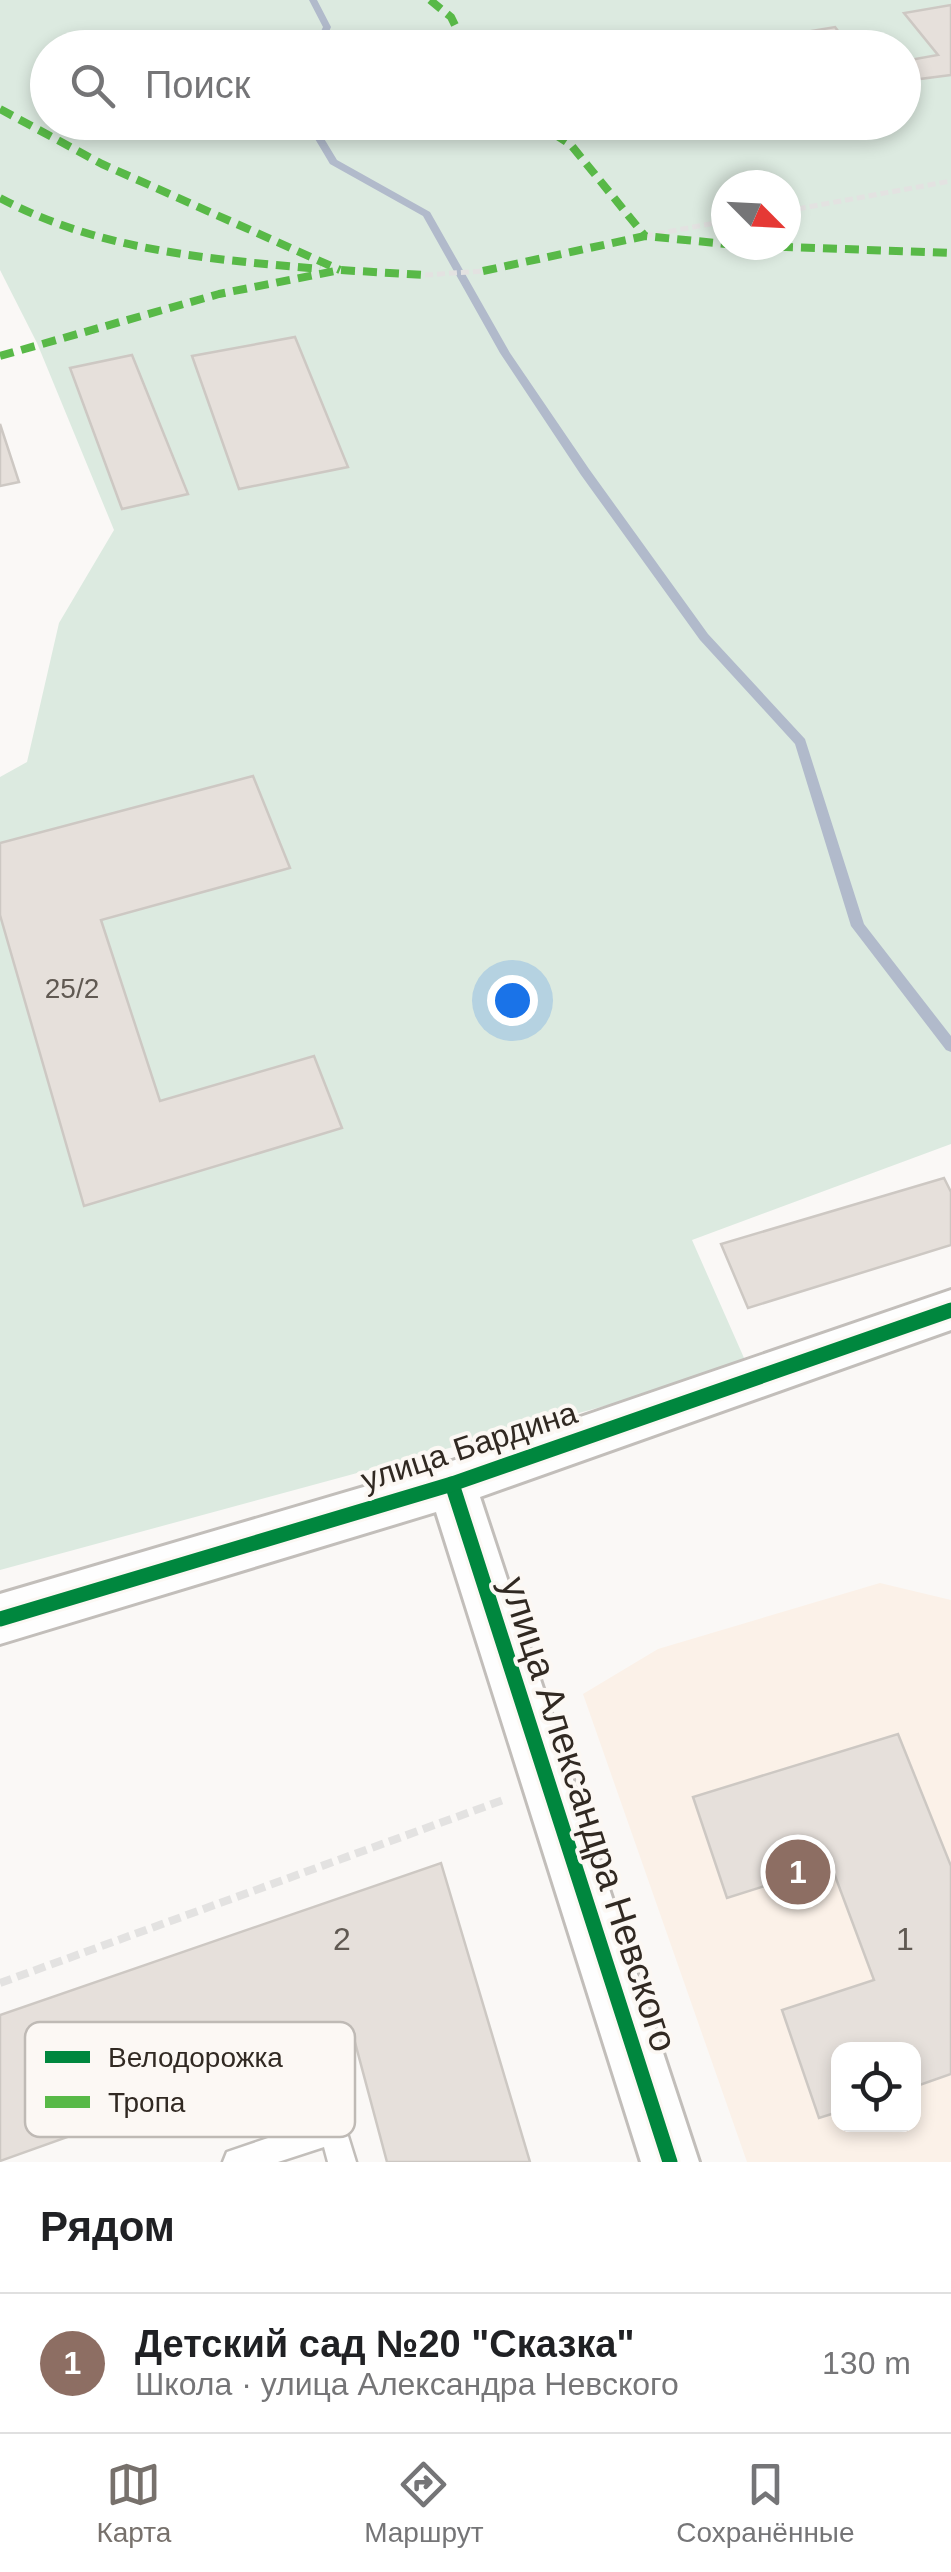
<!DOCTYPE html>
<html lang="ru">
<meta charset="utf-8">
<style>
:root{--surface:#fff;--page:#f6f6f6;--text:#202124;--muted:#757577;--line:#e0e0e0;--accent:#77716c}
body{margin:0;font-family:Arial,sans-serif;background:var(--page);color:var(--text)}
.controls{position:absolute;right:30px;bottom:30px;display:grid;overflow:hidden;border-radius:20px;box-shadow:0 5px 15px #0003}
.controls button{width:90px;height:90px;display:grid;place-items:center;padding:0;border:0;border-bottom:2px solid var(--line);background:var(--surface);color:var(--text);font:50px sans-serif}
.compass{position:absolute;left:711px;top:170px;width:90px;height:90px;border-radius:50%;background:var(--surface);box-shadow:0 5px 15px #0003;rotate:114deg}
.you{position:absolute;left:512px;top:1000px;width:35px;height:35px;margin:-25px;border:8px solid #fff;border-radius:50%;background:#1a73e8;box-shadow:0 0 0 15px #1a73e833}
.badge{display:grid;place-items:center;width:65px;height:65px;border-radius:50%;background:var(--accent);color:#fff;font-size:32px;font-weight:700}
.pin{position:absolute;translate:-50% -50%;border:5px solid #fff;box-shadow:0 2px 10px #0006}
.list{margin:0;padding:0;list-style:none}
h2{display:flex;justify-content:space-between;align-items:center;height:130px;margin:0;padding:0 40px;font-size:42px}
h2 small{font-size:32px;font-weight:400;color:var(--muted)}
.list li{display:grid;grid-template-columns:65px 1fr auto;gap:30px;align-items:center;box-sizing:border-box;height:140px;padding:0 40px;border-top:2px solid var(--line)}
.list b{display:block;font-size:38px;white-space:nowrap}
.list p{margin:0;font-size:32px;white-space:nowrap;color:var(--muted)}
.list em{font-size:32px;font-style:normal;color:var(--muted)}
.icon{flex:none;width:55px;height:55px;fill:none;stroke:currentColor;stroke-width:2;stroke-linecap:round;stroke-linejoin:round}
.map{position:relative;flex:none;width:951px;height:2162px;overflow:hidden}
.search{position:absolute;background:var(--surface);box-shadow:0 5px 15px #0003;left:30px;right:30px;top:30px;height:110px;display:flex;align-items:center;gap:25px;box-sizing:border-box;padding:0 35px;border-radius:55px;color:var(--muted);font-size:38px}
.sheet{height:270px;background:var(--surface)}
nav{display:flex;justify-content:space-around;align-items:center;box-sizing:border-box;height:140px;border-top:2px solid var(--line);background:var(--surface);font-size:28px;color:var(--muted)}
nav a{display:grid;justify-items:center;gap:5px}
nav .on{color:var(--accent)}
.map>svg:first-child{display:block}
.built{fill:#fbf1e8;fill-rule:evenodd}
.green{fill:#dceae0;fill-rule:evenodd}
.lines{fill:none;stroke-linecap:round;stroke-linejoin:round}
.stream{fill:#b1bacb;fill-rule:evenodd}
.building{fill:#e6e0db;stroke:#cdc8c3;stroke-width:2.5}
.service-casing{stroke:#c2beba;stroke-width:5}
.minor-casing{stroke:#c2beba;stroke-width:6}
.path-far1{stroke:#e3e2e1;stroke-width:5;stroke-dasharray:8 4;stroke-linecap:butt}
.path{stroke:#e3e2e1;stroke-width:8;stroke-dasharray:12 6;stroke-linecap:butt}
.service{fill:#fefefe;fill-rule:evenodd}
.minor{fill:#fefefe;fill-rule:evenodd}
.quiet{stroke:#58b947;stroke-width:8;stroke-dasharray:14 8;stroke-linecap:butt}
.cycleway-casing{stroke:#fcf8f4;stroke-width:21}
.cycleway{stroke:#00873e;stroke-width:15}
.labels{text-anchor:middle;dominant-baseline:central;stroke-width:8;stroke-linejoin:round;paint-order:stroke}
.number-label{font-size:28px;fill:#605952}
.street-label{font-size:32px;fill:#312922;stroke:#fcf8f4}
.near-number-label{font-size:32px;fill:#605952}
.near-street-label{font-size:38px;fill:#312922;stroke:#fcf8f4}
.key{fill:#fcf8f4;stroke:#bfbab5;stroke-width:2.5}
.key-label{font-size:28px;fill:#312922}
</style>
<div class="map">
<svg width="951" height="2162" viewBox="0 0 951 2162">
<rect width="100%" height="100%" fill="#faf8f6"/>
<path class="built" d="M880 1583 951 1600V2162H747L583 1694 658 1649ZM838 2050H914V2124H838Z"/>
<path class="green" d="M0 0H951V1144L692 1240 748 1367 0 1570V777L27 762 59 623 114 530 37 343 0 270ZM48 48H904V122H48ZM726 185H786V245H726Z"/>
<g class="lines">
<g class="stream">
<polygon points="309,0 317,0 331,27 322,48 313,48 323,27"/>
<polygon points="305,122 314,122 337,160 430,212 510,353 589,469 708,634 805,739 864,924 951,1036 951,1052 946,1050 851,926 795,744 700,640 581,475 500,353 423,216 330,164"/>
</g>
</g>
<g class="building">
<polygon points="951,5 951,75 904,81 904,61 938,55 904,13"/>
<polygon points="835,27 851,48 791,48 782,36"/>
<polygon points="295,337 348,467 239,489 192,356"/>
<polygon points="132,355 188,494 122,509 70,368"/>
<polygon points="0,424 19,482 0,486"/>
<polygon points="253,776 290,868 101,920 160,1101 314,1056 342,1128 84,1206 0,915 0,843"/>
<polygon points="944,1178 951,1192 951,1245 748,1308 721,1244"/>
<polygon points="898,1734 951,1866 951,2074 914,2087 914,2050 838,2050 838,2112 819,2118 782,2010 874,1980 831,1865 727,1898 693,1797"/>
<polygon points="441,1863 530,2162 387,2162 353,2035 0,2161 0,2015"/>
</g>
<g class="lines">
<g class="service-casing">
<polygon id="service" points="333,2116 343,2120 356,2162 328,2162 324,2147 278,2162 223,2162 227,2152"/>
</g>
<g class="minor-casing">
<polygon id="minor" points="951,1290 951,1330 480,1497 699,2162 641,2162 436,1512 0,1644 0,1594 452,1461"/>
</g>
<g class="path-far1">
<polyline points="786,211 951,181"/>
<polyline points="645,236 726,221"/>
<polyline points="425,275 483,271"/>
</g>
<polyline class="path" points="0,1983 506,1799"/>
<use href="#service" class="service"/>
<use href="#minor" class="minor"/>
<g class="quiet">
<polyline points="430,0 451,17 466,48"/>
<polyline points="0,109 102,164 340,270"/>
<polyline points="536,122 571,145 645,236"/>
<path d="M0 198C100 251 209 259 320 269"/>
<polyline points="735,245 951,253"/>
<polyline points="483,271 645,236 726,244"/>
<polyline points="0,356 219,294 340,270 425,275"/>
</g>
<g class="cycleway-casing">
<g id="cycleway">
<polyline points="452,1484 670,2162"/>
<polyline points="0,1619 452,1484 951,1310"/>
</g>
</g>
<use href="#cycleway" class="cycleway"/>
</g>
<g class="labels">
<g class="number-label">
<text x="72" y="988">25/2</text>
</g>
<g class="street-label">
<text transform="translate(469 1446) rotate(-18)">улица Бардина</text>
</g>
<g class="near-number-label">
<text x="342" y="1939">2</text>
<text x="905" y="1939">1</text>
</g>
<g class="near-street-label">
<text transform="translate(589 1814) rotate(72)">улица Александра Невского</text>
</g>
</g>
<rect x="25" y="2022" width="330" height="115" rx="15" class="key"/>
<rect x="45" y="2051" width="45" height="12" fill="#00873e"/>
<rect x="45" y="2096" width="45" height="12" fill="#58b947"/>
<g class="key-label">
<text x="108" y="2067">Велодорожка</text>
<text x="108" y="2112">Тропа</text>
</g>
</svg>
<div class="controls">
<button><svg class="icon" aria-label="locate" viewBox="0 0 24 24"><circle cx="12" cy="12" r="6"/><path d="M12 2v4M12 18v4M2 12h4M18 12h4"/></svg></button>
</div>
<svg class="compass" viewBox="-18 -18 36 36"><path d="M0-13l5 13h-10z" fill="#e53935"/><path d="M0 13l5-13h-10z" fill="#757577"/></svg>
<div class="you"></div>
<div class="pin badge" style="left:798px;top:1872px;background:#8d6e63">1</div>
<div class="search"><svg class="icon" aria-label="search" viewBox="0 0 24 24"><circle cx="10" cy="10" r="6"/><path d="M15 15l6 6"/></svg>Поиск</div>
</div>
<section class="sheet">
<h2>Рядом<small></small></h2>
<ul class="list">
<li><span class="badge" style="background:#8d6e63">1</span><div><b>Детский сад №20 &quot;Сказка&quot;</b><p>Школа · улица Александра Невского</p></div><em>130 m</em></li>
</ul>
</section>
<nav>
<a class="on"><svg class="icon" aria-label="map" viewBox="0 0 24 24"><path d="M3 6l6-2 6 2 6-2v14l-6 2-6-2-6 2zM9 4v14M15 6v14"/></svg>Карта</a>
<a><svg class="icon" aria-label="directions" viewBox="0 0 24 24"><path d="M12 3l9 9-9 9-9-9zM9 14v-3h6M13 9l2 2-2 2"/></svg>Маршрут</a>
<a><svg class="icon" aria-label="saved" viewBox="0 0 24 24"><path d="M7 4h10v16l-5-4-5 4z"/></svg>Сохранённые</a>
</nav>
